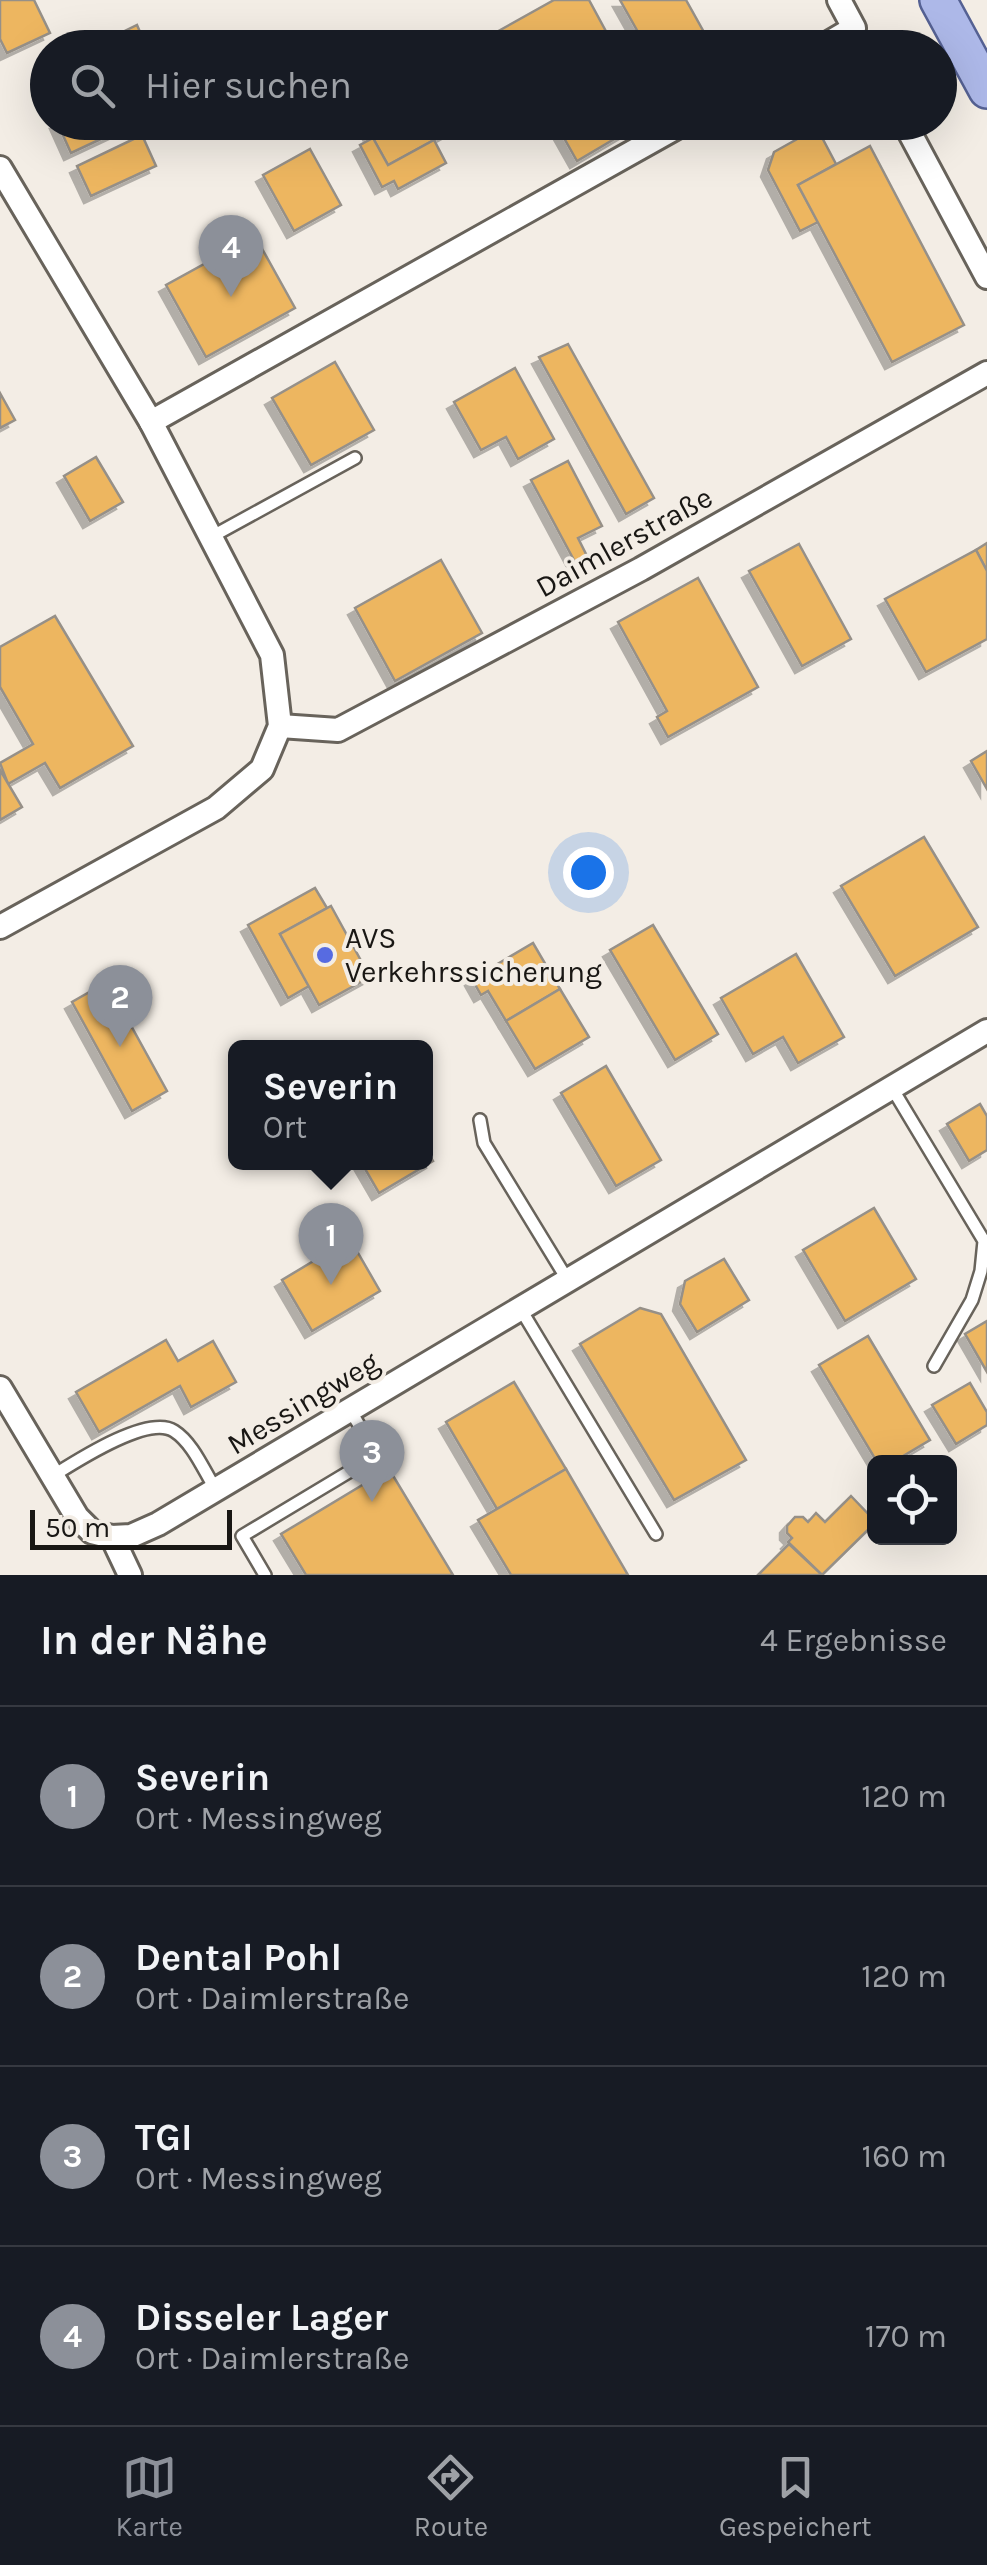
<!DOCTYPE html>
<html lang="de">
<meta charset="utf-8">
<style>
:root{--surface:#171b24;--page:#242831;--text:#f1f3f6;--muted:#9ea1a6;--line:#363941;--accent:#8c9099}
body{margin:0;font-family:Karla,sans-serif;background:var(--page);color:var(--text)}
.controls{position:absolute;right:30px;bottom:30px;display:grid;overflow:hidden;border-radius:15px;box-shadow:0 10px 40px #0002}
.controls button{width:90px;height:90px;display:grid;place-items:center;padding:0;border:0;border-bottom:2px solid var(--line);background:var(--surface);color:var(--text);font:50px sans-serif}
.scale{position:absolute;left:30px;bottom:25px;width:202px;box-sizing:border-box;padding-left:10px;border:5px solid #191714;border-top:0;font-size:28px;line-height:35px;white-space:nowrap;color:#191714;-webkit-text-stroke:8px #f3ede5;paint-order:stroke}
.you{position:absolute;left:588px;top:872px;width:35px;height:35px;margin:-25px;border:8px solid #fff;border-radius:50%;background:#1a73e8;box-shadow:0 0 0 15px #1a73e833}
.badge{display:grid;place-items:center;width:65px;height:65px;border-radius:50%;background:var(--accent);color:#fff;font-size:32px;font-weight:700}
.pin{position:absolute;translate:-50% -82px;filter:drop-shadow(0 2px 5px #0008)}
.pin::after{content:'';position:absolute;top:52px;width:35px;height:30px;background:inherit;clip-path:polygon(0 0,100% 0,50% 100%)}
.popup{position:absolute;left:228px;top:1040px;width:205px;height:130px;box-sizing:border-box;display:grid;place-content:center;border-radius:15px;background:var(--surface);filter:drop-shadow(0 2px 8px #0005);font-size:32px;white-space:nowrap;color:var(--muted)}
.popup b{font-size:38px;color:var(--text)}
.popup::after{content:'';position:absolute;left:50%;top:100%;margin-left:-20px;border:20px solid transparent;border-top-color:var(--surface)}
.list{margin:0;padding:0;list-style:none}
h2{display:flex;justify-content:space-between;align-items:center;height:130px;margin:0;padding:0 40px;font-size:42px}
h2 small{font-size:32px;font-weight:400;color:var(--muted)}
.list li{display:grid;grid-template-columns:65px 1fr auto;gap:30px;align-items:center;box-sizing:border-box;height:180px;padding:0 40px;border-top:2px solid var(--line)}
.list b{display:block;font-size:38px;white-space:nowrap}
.list p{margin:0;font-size:32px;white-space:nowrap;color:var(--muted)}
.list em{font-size:32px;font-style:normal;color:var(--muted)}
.icon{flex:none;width:55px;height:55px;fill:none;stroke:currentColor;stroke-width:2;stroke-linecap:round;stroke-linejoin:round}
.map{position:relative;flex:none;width:987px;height:1575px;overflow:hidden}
.search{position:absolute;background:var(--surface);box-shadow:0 10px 40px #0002;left:30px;right:30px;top:30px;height:110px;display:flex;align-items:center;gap:25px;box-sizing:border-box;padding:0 35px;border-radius:55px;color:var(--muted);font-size:38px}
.sheet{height:850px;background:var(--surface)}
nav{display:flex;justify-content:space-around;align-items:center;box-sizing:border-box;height:140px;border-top:2px solid var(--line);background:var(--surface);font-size:28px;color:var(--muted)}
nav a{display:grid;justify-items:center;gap:5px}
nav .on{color:var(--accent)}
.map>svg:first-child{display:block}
.building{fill:#edb661;stroke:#969088;stroke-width:2.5;filter:url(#shadow)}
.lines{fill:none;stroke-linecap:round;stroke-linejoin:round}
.lane-casing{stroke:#68635b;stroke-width:16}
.street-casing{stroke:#68635b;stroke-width:28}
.primary-casing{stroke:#556193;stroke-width:40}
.lane{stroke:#fff;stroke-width:11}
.street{stroke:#fff;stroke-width:22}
.primary{stroke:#adb8e8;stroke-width:35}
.poi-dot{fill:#576be1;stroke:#f3ede5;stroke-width:4}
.labels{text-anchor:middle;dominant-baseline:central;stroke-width:8;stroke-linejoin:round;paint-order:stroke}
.street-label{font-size:30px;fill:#191714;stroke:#f3ede5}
.poi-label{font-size:30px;fill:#191714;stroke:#f3ede5;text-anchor:start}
</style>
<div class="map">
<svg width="987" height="1575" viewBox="0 0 987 1575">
<defs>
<filter id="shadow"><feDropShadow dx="-7" dy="7" stdDeviation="0" flood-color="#0004"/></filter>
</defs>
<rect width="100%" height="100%" fill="#f3ede5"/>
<g class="building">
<polygon points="0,0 34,0 50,33 7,53 0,39"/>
<polygon points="554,0 589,0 615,48 468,48"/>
<polygon points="620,0 686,0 705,34 681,48 647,48"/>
<polygon points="137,25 147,48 90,48"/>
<polygon points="57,122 137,122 71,153"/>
<polygon points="364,122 467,122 388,165"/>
<polygon points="555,122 643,122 577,161"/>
<polygon points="817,128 836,164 798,185 818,222 800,231 768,170 774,152"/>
<polygon points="142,135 156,166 91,196 77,166"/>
<polygon points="373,138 388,165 434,140 446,163 398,189 394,181 382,187 360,145"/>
<polygon points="870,146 964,325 892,362 798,185"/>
<polygon points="310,149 341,205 294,231 263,175"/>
<polygon points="255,236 295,308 206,357 166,285"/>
<polygon points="568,344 654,498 626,514 539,357"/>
<polygon points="335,362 374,430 311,465 272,398"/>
<polygon points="515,368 554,439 518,459 506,437 481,450 454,402"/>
<polygon points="0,393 15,420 0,428"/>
<polygon points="96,457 123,502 90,521 64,476"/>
<polygon points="568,461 602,526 578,538 587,556 575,562 531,480"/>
<polygon points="987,543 987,571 976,550"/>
<polygon points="799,544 851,639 802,666 749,571"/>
<polygon points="976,550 987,571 987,639 926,672 885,599"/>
<polygon points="441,560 482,633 395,681 355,608"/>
<polygon points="698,578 758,687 668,737 657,717 667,711 618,622"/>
<polygon points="55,616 133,746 60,788 45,763 8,784 0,763 33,744 0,687 0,647"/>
<polygon points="987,751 987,789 971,761"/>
<polygon points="0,770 22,807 0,820"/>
<polygon points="924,837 978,927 895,976 841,886"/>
<polygon points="315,888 327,908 280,934 309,986 288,998 248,925"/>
<polygon points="331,906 370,977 319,1005 280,934"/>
<polygon points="653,925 718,1034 675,1060 610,950"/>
<polygon points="533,943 560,989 506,1021 488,991 481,995 472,979"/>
<polygon points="796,954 844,1037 798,1063 783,1037 753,1054 721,998"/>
<polygon points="107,982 167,1091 132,1111 72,1002"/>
<polygon points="560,989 589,1037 535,1069 506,1021"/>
<polygon points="606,1066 661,1160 616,1186 561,1093"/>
<polygon points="980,1104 987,1116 987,1150 969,1161 947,1124"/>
<polygon points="426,1149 433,1161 379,1193 361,1162 426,1162"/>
<polygon points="874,1208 916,1279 845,1321 803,1250"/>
<polygon points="350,1239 380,1291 312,1331 282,1280"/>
<polygon points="724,1259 749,1300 697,1332 680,1304 685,1281"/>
<polygon points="640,1308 661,1314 746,1460 674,1500 580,1344"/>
<polygon points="987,1321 987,1372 965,1334"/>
<polygon points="868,1336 930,1440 893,1462 877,1462 819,1365"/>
<polygon points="166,1340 178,1361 213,1341 236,1382 191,1407 180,1386 99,1432 76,1392"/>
<polygon points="514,1382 566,1469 497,1509 446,1422"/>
<polygon points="970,1383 987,1412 987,1425 956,1444 932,1405"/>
<polygon points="389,1469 453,1575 306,1575 281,1534"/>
<polygon points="566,1469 628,1575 511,1575 478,1520"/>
<polygon points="851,1496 874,1520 874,1524 822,1575 788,1542 792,1538 787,1533 787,1526 795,1517 803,1517 808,1522 816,1513 825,1522"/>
<polygon points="789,1544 822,1575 758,1575"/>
</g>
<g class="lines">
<g class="lane-casing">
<g id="lane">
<polyline points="211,537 355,458"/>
<polyline points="892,1088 984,1241 981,1271 972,1300 934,1366"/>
<polyline points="480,1120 484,1143 567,1279"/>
<polyline points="520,1308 656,1534"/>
<path d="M51 1477C75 1462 148 1414 174 1431 193 1443 204 1471 216 1490"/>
<polyline points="265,1575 242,1536 377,1455 350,1410"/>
</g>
</g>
<g class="street-casing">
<g id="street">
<polyline points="820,48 854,28 839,0"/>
<polyline points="904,122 987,277"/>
<polyline points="0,168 151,422 272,655 280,726 262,769 216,808 0,927"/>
<polyline points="151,422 686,122"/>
<polyline points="280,726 338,730 641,569 987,373"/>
<polyline points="0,1388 77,1517 92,1532 112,1537 130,1575"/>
<polyline points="112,1537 131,1536 158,1524 987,1031"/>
</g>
</g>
<g class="primary-casing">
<polyline id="primary" points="938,0 987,90"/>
</g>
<use href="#lane" class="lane"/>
<use href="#street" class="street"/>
<use href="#primary" class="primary"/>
</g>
<circle class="poi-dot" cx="325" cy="955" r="10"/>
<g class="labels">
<g class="street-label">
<text transform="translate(624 542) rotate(-29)">Daimlerstraße</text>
<text transform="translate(303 1403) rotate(-31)">Messingweg</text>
</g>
<g class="poi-label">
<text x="345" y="938">AVS<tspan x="345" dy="34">Verkehrssicherung</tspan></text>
</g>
</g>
</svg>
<div class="controls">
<button><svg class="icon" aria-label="locate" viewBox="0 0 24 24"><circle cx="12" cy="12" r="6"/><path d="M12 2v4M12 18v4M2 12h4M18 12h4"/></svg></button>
</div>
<div class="scale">50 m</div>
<div class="you"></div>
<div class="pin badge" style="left:331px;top:1285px">1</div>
<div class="popup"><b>Severin</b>Ort</div>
<div class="pin badge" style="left:120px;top:1047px">2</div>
<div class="pin badge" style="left:372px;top:1502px">3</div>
<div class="pin badge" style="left:231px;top:297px">4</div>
<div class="search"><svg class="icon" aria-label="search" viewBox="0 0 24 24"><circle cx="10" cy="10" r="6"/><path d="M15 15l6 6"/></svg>Hier suchen</div>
</div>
<section class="sheet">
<h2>In der Nähe<small>4 Ergebnisse</small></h2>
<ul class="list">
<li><span class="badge">1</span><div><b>Severin</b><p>Ort · Messingweg</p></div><em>120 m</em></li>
<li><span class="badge">2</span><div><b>Dental Pohl</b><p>Ort · Daimlerstraße</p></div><em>120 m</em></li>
<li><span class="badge">3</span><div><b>TGI</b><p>Ort · Messingweg</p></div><em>160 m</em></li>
<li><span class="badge">4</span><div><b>Disseler Lager</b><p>Ort · Daimlerstraße</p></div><em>170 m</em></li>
</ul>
</section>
<nav>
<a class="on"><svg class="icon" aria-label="map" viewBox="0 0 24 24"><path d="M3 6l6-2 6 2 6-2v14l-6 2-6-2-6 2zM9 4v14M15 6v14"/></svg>Karte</a>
<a><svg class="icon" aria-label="directions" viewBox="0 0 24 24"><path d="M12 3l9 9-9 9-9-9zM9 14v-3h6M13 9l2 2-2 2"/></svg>Route</a>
<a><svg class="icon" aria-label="saved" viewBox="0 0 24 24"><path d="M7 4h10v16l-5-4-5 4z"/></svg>Gespeichert</a>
</nav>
